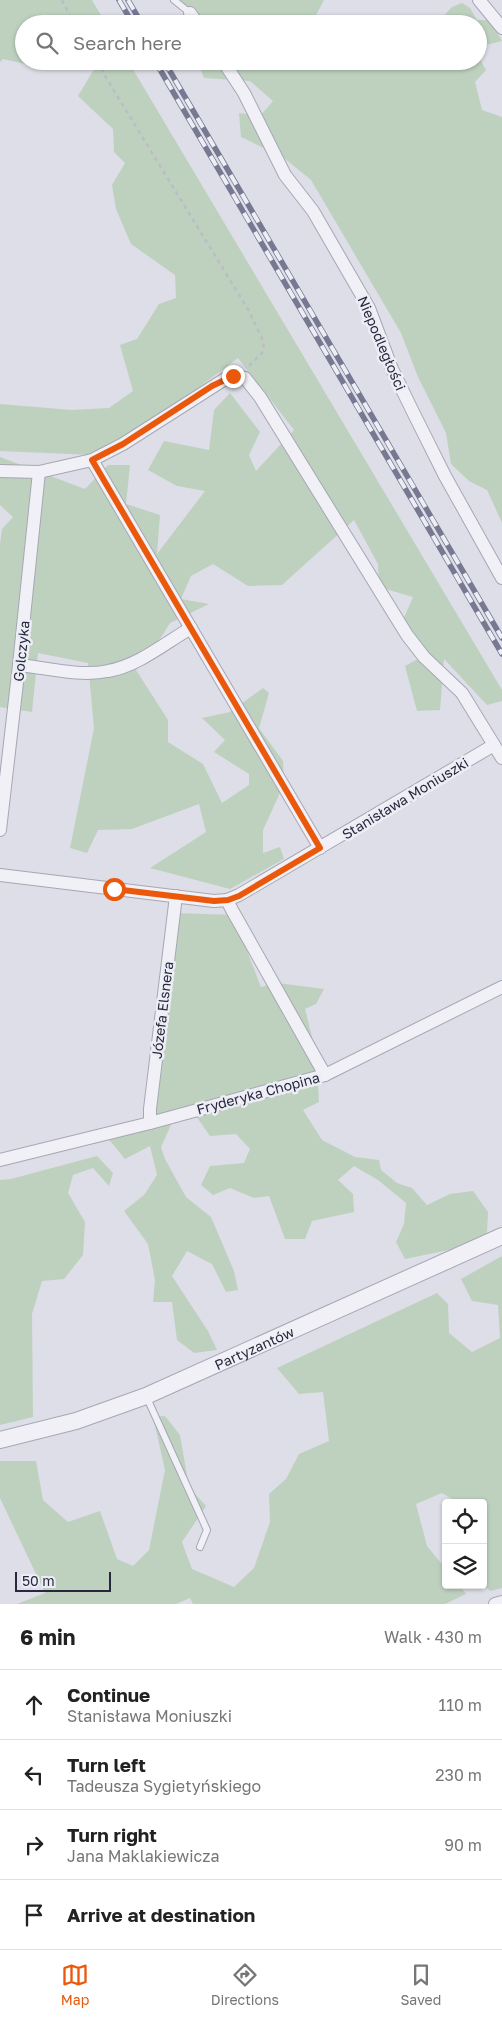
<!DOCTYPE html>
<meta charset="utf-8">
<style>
:root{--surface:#fff;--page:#f6f6f6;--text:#222;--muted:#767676;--line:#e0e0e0;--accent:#ea580c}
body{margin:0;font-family:"Golos Text",sans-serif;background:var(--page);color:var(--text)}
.controls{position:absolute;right:15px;bottom:15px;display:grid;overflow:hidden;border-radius:5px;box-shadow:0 1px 4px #0004}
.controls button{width:45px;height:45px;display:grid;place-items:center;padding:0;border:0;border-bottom:1px solid var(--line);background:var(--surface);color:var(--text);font:25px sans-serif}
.scale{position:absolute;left:15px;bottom:12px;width:96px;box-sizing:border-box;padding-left:5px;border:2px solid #27283e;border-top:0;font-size:14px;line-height:18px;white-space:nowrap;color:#27283e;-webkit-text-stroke:4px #edeef5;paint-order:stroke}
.stop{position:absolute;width:15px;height:15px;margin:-11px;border:4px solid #ea580c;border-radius:50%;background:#fff}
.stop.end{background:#ea580c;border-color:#fff;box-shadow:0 1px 5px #0008}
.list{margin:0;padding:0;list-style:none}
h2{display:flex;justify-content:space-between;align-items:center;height:65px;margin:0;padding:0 20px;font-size:21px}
h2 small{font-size:16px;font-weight:400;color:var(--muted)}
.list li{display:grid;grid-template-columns:32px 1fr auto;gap:15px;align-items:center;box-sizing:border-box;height:70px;padding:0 20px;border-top:1px solid var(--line)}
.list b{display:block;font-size:19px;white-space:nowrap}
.list p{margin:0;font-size:16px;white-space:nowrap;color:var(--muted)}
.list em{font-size:16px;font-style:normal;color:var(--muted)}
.icon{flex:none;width:28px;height:28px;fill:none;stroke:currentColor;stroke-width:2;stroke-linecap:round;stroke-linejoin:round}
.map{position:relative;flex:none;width:502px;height:1604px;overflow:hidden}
.search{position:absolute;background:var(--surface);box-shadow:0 1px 4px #0004;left:15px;right:15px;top:15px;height:55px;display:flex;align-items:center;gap:12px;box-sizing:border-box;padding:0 18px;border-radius:28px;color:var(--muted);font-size:19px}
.sheet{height:345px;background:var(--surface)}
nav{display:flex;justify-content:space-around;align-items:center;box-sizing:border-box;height:70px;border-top:1px solid var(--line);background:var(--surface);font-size:14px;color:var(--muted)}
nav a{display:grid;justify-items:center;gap:2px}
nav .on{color:var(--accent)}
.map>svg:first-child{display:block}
.green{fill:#bed1bf}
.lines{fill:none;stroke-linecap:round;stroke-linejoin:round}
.service-casing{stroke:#a6a7b4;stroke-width:8}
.minor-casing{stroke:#a6a7b4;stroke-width:14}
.tertiary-casing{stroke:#a6a7b4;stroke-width:18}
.path{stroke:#bcbcc6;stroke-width:2.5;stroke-dasharray:4 4;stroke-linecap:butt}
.service{stroke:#f0f0f6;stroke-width:6}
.minor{stroke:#f0f0f6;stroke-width:12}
.tertiary{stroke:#f0f0f6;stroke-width:16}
.rail-casing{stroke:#777891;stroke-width:5.5}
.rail{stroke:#edeef5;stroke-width:4;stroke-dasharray:11;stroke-linecap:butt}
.route{stroke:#ea580c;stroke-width:6}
.labels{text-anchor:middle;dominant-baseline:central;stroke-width:5;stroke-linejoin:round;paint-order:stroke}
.street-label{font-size:14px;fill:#27283e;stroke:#edeef5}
</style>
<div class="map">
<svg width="502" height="1604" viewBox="0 0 502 1604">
<rect width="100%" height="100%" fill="#dddee7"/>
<g class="green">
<polygon points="0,0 92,0 106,24 24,24 24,61 74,61 48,69 3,59 0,62"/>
<polygon points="170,0 324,0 314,19 328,24 212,24"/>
<polygon points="462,3 470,8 477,20 487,20 494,28 502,41 478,47 478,24 436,24 452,7"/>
<polygon points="478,56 486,70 475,82 482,110 502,117 502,523 487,490 469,481 451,464 446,433 418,377 401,333 311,180 284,158 241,137 239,113 260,116 273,101 250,81 204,78 197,61 478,61"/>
<polygon points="99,61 128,61 502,690 502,701 487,705 444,659 440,710 417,711 405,666 427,654 403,620 413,597 379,587 378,564 354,520 282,585 248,586 213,564 191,576 181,599 209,604 170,623 148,658 136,670 168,720 168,742 203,764 222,803 249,785 249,774 214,752 225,740 202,718 230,712 263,688 269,693 259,728 283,761 284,784 263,830 263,853 280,847 284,859 230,889 150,868 206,832 199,804 132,829 98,830 87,853 70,848 94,728 88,663 38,653 32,712 0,707 0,544 2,529 13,517 0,505 0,457 85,489 108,465 130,465 126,504 160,515 157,554 205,491 177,486 148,470 164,441 209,450 214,410 230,393 260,432 249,455 256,471 294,430 238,358 174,406 93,455 0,451 0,404 72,410 109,408 133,391 120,345 137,339 159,304 176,298 175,275 131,244 116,209 112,185 125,163 114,152 113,129 78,96"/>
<polygon points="176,913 233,915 261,987 277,983 324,989 316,1004 305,1009 316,1053 319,1102 303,1110 322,1140 355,1157 379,1160 381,1170 397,1183 412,1188 427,1205 450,1194 473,1191 488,1212 487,1233 463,1247 405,1259 396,1242 404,1224 406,1203 378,1180 354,1166 338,1180 353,1194 354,1212 312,1221 305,1239 285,1239 269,1196 254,1198 230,1188 213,1195 201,1185 210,1166 244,1163 250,1149 236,1134 210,1136 194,1113 175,1116 161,1147 165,1159 186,1197 211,1217 234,1271 238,1290 226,1292 212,1264 187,1251 172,1276 208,1331 217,1350 194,1353 177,1340 172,1302 153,1302 155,1280 148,1244 124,1211 144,1195 157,1175 150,1146 125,1159 106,1136 149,1117"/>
<polygon points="97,1156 113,1173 109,1186 93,1168 73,1175 68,1193 85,1222 83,1255 64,1279 42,1281 32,1314 33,1417 0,1425 0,1180 11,1179"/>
<polygon points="502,1256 502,1588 490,1591 483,1584 483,1503 459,1503 442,1493 416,1504 427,1546 446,1569 446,1585 459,1585 466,1594 445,1604 193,1604 190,1598 176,1604 17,1604 45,1593 0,1498 0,1461 36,1461 43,1500 68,1522 100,1511 117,1559 133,1566 149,1550 165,1470 153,1417 165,1416 180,1435 189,1487 206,1506 182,1542 192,1569 234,1587 254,1568 270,1522 269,1494 286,1479 299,1454 329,1441 323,1392 299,1394 277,1368 437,1293 448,1304 449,1333 472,1352 500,1338 498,1305 472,1301 461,1279"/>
</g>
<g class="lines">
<g class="service-casing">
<g id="service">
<polyline points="174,0 190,13"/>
<polyline points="147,1398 207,1530 200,1547"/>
</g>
</g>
<g class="minor-casing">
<g id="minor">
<polyline points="479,0 502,28"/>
<polyline points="190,13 198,24"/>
<polyline points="223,61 244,93 285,175 313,211 369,308 392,369 414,414 445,476 502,578"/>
<polyline points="92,460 320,848"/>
<polyline points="0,471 39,472 92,460 123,444 225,379 233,376 245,378 260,397 407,635 424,657 462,693 502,758"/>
<path d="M19 665C48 668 80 677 108 671 138 666 165 643 191 628"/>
<polyline points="0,830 19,665 39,472"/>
<polyline points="0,875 214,901 227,900 239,895 494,745"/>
<polyline points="227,900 232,910 325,1075"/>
<polyline points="150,1123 150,1109 176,896"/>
<polyline points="0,1160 150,1123 325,1075 502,987"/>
<polyline points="495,1604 502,1602"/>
</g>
</g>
<g class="tertiary-casing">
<g id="tertiary">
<path id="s1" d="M0 1440 76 1421 146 1396 502 1236"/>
</g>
</g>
<g class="path">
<polyline points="62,0 74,24"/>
<polyline points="98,61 105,76 249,311 264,343 262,353 249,366"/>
</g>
<use href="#service" class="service"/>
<use href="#minor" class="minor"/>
<use href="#tertiary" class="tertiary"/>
<g class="rail-casing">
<g id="rail">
<polyline points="119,0 133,24"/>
<polyline points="128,0 142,24"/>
<polyline points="155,61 502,654"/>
<polyline points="164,61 502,638"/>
</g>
</g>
<use href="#rail" class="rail"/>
</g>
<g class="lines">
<polyline class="route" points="114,889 214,901 228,900 239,896 320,848 92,460 123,444 212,386 233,376"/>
</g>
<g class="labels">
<g class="street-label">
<text transform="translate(382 343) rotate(67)">Niepodległości</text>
<text transform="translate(21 651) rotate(-84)">Golczyka</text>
<text transform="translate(405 798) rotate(-31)">Stanisława Moniuszki</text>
<text transform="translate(162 1010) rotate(-83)">Józefa Elsnera</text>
<text transform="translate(258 1093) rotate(-15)">Fryderyka Chopina</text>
<text stroke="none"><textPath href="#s1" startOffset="271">Partyzantów</textPath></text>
</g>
</g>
</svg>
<div class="controls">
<button><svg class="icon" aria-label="locate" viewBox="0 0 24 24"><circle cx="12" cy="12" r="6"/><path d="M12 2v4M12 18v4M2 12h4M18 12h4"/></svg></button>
<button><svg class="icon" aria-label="layers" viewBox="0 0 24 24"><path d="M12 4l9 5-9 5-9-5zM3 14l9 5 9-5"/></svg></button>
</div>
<div class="scale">50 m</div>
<div class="stop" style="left:114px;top:889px"></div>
<div class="stop end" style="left:233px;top:376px"></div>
<div class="search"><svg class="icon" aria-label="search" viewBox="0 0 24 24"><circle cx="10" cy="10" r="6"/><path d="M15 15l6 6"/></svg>Search here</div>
</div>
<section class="sheet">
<h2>6 min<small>Walk · 430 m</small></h2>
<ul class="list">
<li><svg class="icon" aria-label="ahead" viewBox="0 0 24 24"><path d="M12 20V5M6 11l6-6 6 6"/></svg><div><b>Continue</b><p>Stanisława Moniuszki</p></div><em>110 m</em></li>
<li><svg class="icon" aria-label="left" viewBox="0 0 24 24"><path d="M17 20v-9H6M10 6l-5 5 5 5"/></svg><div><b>Turn left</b><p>Tadeusza Sygietyńskiego</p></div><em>230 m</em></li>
<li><svg class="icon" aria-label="right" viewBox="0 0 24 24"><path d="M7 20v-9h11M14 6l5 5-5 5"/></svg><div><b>Turn right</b><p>Jana Maklakiewicza</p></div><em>90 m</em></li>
<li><svg class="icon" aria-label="arrive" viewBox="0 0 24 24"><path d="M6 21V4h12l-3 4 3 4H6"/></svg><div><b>Arrive at destination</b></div></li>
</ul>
</section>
<nav>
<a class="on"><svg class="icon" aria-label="map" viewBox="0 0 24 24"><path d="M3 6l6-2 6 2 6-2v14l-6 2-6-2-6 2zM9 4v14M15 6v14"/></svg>Map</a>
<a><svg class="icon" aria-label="directions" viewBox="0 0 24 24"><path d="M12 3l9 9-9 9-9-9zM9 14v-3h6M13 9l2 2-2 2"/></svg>Directions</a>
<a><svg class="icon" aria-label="saved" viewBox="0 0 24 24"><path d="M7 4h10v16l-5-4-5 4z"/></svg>Saved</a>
</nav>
